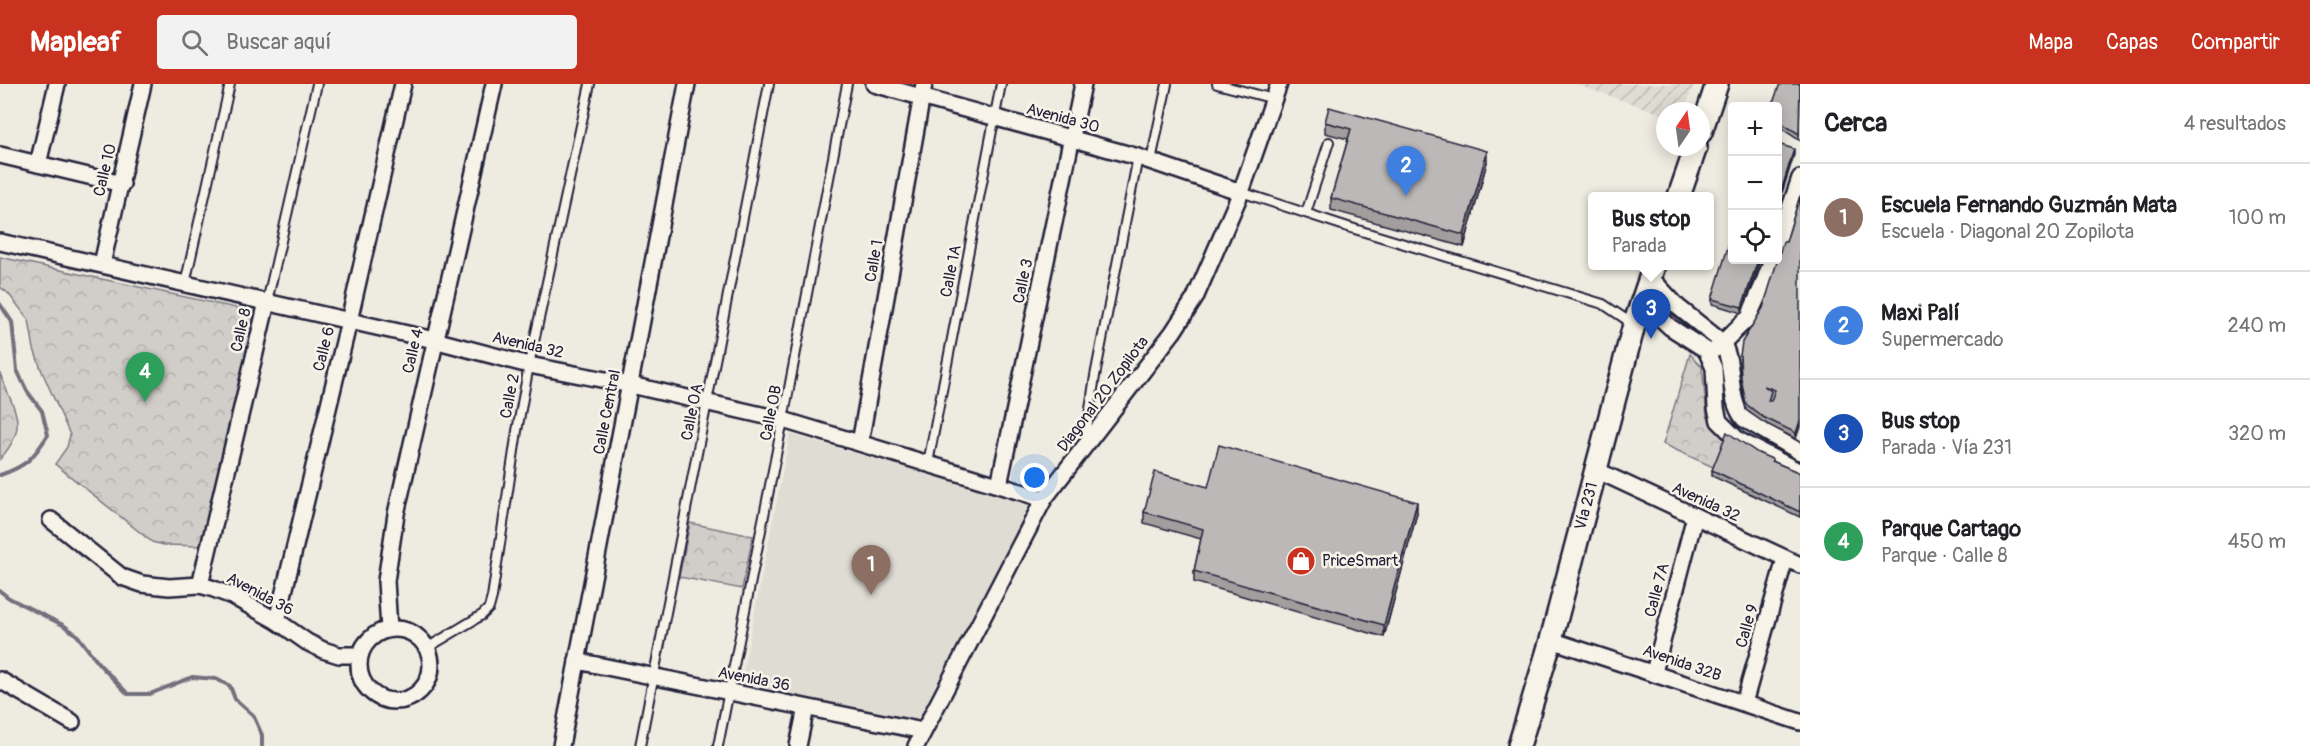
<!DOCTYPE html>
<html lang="es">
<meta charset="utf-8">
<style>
:root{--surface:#fff;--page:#f2f2f2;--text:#202124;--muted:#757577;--line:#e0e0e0;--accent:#c8321e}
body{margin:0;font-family:Pangolin,sans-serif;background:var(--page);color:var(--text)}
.controls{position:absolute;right:18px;top:18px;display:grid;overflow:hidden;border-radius:6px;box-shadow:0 3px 15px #0003}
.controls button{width:54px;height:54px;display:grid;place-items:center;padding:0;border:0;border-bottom:2px solid var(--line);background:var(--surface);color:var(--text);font:30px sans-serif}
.compass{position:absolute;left:1656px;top:18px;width:54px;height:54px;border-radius:50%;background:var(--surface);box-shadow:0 3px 15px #0003;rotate:13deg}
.you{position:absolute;left:1035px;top:394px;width:21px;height:21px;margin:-15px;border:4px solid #fff;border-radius:50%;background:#1a73e8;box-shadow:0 0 0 9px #1a73e833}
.badge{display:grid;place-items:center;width:39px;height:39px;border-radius:50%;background:var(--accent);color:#fff;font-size:20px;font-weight:700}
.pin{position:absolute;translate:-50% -50px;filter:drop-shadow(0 2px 3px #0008)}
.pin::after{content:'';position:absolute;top:32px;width:21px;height:18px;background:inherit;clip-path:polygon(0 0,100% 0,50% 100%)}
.popup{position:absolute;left:1588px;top:108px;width:126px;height:78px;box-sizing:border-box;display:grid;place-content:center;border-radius:6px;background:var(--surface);filter:drop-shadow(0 2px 4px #0005);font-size:20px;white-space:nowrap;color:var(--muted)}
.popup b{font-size:22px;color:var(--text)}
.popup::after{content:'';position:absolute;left:50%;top:100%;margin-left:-12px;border:12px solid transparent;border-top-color:var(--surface)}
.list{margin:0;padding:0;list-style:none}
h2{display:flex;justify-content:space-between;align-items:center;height:78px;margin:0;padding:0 24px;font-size:26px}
h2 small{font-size:20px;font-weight:400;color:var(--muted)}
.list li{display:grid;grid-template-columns:39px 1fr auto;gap:18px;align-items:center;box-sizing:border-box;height:108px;padding:0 24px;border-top:2px solid var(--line)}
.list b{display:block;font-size:22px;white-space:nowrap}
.list p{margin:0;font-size:20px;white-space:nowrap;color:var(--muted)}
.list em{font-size:20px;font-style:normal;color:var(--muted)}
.icon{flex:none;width:33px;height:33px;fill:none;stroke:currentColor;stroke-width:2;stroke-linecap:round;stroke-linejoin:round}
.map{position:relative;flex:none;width:1800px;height:662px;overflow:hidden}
header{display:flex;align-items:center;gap:36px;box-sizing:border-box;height:84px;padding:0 30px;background:var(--accent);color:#fff}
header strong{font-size:28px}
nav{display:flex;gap:33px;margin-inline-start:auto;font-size:21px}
.search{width:420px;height:54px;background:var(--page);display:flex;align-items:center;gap:15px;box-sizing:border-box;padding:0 21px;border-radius:6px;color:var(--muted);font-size:22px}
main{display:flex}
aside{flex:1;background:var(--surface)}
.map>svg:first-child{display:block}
.built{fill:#dfdcd4}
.industrial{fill:url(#industrial-furrows)}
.park{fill:url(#park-crowns);stroke:#7a7882;stroke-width:1.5}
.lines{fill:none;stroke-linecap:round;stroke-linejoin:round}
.stream{stroke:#716f7b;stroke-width:4}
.service-casing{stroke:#22223b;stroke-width:12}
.minor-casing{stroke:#22223b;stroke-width:20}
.secondary-casing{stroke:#22223b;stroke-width:26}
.service{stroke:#f7f3e8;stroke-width:8}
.minor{stroke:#f7f3e8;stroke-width:15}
.secondary{stroke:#f7f3e8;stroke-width:21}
.wall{fill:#a19e9d;stroke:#22223b;stroke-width:1.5}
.shaded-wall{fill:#838180;stroke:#22223b;stroke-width:1.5}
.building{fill:#bbb8b7;stroke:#22223b;stroke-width:1.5;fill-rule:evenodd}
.labels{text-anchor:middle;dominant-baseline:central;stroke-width:5;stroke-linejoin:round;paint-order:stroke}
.street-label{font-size:16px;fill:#22223b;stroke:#f7f3e8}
.poi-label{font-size:16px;fill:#22223b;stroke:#f7f3e8;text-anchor:start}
</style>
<header>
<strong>Mapleaf</strong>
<div class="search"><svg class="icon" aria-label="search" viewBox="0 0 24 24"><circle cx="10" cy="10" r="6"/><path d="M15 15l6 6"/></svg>Buscar aquí</div>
<nav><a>Mapa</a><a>Capas</a><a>Compartir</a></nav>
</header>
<main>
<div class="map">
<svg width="1800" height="662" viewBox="0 0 1800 662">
<defs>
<pattern id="industrial-furrows" width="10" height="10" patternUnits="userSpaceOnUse" patternTransform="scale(1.5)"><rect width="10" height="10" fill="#dfdcd4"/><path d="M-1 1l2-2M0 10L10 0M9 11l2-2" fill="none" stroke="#bfbcb7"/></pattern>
<pattern id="park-crowns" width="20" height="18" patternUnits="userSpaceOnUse" patternTransform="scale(1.5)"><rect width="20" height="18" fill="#d1cdc9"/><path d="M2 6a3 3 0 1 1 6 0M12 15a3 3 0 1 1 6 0" fill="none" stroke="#b3b0ae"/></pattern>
</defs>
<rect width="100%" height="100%" fill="#eeebe1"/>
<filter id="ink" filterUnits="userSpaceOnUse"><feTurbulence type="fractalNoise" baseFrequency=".0167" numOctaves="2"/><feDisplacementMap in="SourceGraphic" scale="12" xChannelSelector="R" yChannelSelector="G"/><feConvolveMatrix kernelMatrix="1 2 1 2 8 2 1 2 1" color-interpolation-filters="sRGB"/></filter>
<g filter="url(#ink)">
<polygon class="built" points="790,350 1030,421 919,636 740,602"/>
<polygon class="industrial" points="1575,0 1694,0 1684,27 1665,27 1665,31"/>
<g class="park">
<polygon points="0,173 255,228 201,462 164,461 152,458 55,380 67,363 70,351 41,285 34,265 29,236 8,209 0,203"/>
<polygon points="1690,270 1702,283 1707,332 1725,356 1713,383 1663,360"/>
<path d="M0 289C13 327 31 340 0 375Z"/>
<polygon points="690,439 753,452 742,505 679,493"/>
</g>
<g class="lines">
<g class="stream">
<path d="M0 220 12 238 17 286 27 307 42 327 48 351C33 374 27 382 0 391"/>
<polyline points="0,507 9,514 63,541 77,551 99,580 128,610 150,610 192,593 216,595 230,602 235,615 253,631 262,651 262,662"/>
</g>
<g class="service-casing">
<g id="service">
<polyline points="1217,0 1274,15"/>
<polyline points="1151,77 1167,0"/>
<polyline points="1241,108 1348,143 1603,220 1633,240"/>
<polyline points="1306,129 1329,58"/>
<polyline points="185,200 230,0"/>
<polyline points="267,218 317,0"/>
<polyline points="1085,358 1095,292 1138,73"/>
<polyline points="928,379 1001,0"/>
<polyline points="427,564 482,531 489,524 492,513 517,347 529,281 590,0"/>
<polyline points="640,662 769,0"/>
<polyline points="718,662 783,336 847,0"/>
</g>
</g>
<g class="minor-casing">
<g id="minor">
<polyline points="874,0 1138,73 1241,108"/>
<polyline points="0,71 122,100"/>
<polyline points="38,80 57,0"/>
<polyline points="0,158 434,256 529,281 631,301 783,336 1044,415"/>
<polyline points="1778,159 1800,94"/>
<polyline points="102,180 143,0"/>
<path d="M1650 193 1678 223 1722 258C1736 282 1726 313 1744 335L1800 368"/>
<polyline points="1642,217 1670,243 1706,266 1714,284 1716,324 1719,337 1738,356 1800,388"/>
<polyline points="1716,265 1748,234 1762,203 1772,176"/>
<polyline points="860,359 924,0"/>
<polyline points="1596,386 1800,481"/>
<polyline points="999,401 1083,0"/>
<polyline points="51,436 122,493 142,500 169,503 200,501 211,504 232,512 277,537 307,558 323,566 339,571 359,571"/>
<polyline points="200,501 267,218"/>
<polyline points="277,537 349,237 403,0"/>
<circle cx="395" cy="581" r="36"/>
<polyline points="389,545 386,497 396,430 494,0"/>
<polyline points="1551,556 1800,638"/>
<polyline points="577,577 923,647"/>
<polyline points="1654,588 1695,432"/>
<polyline points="0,596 72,638"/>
<polyline points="1744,619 1785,475"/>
<polyline points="561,662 687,0"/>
<polyline points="798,662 806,624"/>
<polyline points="916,662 1044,415 1173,248 1195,214 1241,108 1279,0"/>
</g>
</g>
<g class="secondary-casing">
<g id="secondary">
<polyline points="1701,48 1717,0"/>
<polyline points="1679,112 1696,63"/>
<path id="s1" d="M1519 662 1551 556 1634 241 1654 182"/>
</g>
</g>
<use href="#service" class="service"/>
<use href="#minor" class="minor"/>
<use href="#secondary" class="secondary"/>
</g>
<g class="wall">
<polygon points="1800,0 1799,56 1778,42 1778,22"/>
<polygon points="1325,38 1487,78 1464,163 1331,126 1331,114 1348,55 1325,49"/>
<polygon points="1800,112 1796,355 1763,338 1746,326 1741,300 1740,272 1763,224 1786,158"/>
<polygon points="1732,176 1760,176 1742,229 1712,220 1712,215"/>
<polygon points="1758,369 1772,377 1800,389 1800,433 1712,392 1712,386"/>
<polygon points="1208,403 1417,429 1384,553 1194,498 1194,487 1201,455 1144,439 1144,428"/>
</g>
<g class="shaded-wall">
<polygon points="1794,65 1794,71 1778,122 1778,117"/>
<polygon points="1487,67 1487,78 1464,163 1464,151"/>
<polygon points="1758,176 1760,176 1742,229 1742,223"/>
<polygon points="1800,337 1800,343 1796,355 1796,349"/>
<polygon points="1417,418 1417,429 1384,553 1384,541"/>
</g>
<g class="building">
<polygon points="1782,0 1800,0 1799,50 1778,37 1778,22 1772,22 1779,2"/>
<polygon points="1329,23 1487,67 1464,151 1331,114 1351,45 1325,38"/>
<polygon points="1778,60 1794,65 1778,117"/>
<path d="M1800 112V337L1796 349 1763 333 1746 320 1741 294 1740 272 1742 258 1763 224 1783 158H1786ZM1764 302 1775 306 1771 317H1768L1771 307Z"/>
<polygon points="1732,150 1732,176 1758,176 1742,223 1712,215"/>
<polygon points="1727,348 1758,369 1772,375 1772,377 1800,389 1800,428 1712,386"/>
<polygon points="1219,361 1417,418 1384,541 1194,487 1203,445 1144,428 1155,388 1208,403"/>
</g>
</g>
<defs>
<g id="shop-disc" transform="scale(1.5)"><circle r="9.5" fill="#c8321e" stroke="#f7f3e8"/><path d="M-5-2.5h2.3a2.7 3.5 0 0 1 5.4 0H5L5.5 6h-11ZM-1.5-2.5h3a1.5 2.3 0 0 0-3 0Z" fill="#fff"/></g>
</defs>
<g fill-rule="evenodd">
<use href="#shop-disc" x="1301" y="477"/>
</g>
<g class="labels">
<g class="street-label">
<text transform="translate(1063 34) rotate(15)">Avenida 30</text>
<text transform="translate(105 86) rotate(-77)">Calle 10</text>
<text transform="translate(874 177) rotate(-80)">Calle 1</text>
<text transform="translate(951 187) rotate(-79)">Calle 1A</text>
<text transform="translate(1023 197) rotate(-78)">Calle 3</text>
<text transform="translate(241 246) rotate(-77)">Calle 8</text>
<text transform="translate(528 261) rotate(13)">Avenida 32</text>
<text transform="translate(324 265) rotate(-76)">Calle 6</text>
<text transform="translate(413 267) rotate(-77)">Calle 4</text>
<text transform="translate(1103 310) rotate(-53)">Diagonal 20 Zopilota</text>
<text transform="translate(510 312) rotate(-79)">Calle 2</text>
<text transform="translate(607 328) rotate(-79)">Calle Central</text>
<text transform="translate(692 328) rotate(-79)">Calle 0A</text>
<text transform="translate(771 329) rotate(-79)">Calle 0B</text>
<text transform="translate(1706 418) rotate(25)">Avenida 32</text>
<text stroke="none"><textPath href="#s1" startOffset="249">Vía 231</textPath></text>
<text transform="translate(1657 506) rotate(-75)">Calle 7A</text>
<text transform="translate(260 510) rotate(28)">Avenida 36</text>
<text transform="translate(1747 542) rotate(-74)">Calle 9</text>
<text transform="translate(1682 579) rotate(19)">Avenida 32B</text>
<text transform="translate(754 595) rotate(11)">Avenida 36</text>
</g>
<g class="poi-label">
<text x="1322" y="477">PriceSmart</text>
</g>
</g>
</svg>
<div class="controls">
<button>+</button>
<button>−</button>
<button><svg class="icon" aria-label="locate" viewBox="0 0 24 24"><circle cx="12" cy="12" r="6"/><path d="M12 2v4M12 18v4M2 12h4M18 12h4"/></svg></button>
</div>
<svg class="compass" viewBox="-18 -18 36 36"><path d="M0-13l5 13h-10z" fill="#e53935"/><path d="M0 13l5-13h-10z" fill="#757577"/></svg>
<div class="you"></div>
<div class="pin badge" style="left:871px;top:511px;background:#8d6e63">1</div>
<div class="pin badge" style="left:1406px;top:112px;background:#3f7fe0">2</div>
<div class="pin badge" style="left:1651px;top:255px;background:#1a4fb4">3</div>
<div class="popup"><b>Bus stop</b>Parada</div>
<div class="pin badge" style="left:145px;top:318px;background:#2e9e5b">4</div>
</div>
<aside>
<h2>Cerca<small>4 resultados</small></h2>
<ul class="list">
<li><span class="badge" style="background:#8d6e63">1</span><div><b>Escuela Fernando Guzmán Mata</b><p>Escuela · Diagonal 20 Zopilota</p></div><em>100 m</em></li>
<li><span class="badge" style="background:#3f7fe0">2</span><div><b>Maxi Palí</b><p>Supermercado</p></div><em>240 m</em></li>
<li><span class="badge" style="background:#1a4fb4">3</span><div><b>Bus stop</b><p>Parada · Vía 231</p></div><em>320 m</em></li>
<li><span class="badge" style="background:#2e9e5b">4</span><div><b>Parque Cartago</b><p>Parque · Calle 8</p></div><em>450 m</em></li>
</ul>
</aside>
</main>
